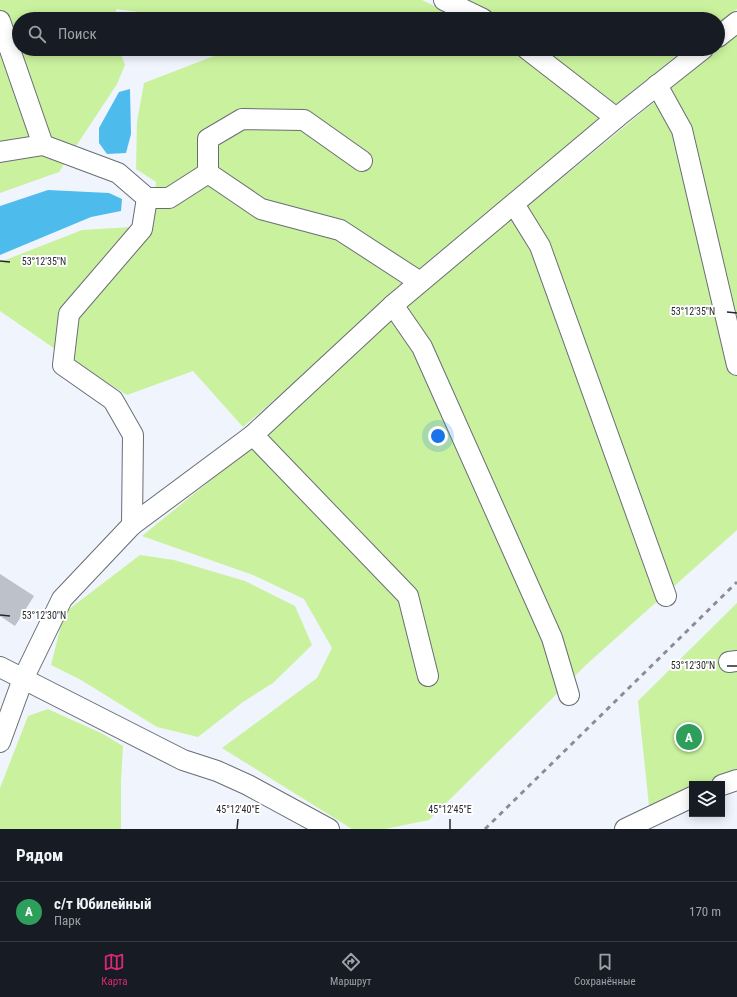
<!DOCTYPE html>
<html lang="ru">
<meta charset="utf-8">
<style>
:root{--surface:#171b24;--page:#20242c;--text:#f1f3f6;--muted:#9ea1a6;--line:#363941;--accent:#db2777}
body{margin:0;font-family:"Roboto Condensed",sans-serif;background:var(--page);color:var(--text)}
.controls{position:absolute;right:12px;bottom:12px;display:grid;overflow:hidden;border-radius:0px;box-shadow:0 2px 10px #0003}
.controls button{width:36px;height:36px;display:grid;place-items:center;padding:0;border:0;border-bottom:1px solid var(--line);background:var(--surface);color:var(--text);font:20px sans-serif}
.you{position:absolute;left:438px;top:436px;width:14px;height:14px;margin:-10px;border:3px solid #fff;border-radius:50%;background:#1a73e8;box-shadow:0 0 0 6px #1a73e833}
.badge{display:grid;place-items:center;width:26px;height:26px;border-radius:50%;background:var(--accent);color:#fff;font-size:13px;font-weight:700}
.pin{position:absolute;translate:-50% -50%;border:2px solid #fff;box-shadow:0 1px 4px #0006}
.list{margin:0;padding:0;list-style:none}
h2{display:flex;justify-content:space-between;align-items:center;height:52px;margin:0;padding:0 16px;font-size:17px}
h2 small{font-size:13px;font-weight:400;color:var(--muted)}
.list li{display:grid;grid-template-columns:26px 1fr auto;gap:12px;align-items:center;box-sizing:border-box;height:60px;padding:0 16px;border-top:1px solid var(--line)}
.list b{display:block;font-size:15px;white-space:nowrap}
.list p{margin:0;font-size:13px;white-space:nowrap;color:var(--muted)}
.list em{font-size:13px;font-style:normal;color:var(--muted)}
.icon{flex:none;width:22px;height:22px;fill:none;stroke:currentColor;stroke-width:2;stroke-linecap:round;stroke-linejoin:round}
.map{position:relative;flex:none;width:737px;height:829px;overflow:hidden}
.search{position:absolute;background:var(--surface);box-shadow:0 2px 10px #0003;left:12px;right:12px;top:12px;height:44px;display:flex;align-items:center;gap:10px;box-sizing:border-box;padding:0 14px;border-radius:22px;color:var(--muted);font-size:15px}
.sheet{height:112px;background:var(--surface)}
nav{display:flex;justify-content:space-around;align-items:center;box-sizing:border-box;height:56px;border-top:1px solid var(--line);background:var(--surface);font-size:11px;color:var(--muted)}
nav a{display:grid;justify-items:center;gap:2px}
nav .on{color:var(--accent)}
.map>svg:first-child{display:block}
.green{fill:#caf29e}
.water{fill:#4ebbed}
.building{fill:#bdc2ca}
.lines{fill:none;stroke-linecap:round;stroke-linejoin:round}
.minor-casing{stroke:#696e75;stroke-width:22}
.minor{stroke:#fff;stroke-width:20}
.rail{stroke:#8a8d93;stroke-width:3;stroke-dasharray:5 5;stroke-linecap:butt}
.ticks{fill:none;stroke:#26282b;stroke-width:1.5}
.ticks-label{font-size:10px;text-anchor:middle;fill:#26282b;stroke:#fff;stroke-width:4;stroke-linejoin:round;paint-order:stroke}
</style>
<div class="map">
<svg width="737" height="829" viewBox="0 0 737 829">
<rect width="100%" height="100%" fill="#eff4fd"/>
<g class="green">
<polygon points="0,0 422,0 461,19 142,19 139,12 116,9 116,19 19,19 19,49 119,49 125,65 117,84 59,172 0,193"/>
<polygon points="463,0 737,0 737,9 718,24 718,19 503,19"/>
<polygon points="737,34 737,530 587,664 429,820 385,829 352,829 222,748 317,678 332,648 304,599 253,575 142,536 253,446 392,318"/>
<polygon points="232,49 513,49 600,118 243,427 193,371 127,395 74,362 0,311 0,262 82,230 150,226 156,182 136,169 137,122 144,83"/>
<polygon points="543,49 686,49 616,104"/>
<polygon points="140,555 174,560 245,581 295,606 312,645 273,683 243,702 198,737 157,727 81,680 51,665 64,613"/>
<polygon points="737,603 737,773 707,784 692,784 692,790 649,806 638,701"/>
<polygon points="48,709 103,734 123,746 121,781 121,829 0,829 0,788 28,716"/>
</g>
<g class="water">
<polygon points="130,89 131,134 126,153 107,154 99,143 99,128 119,92"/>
<polygon points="48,190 109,193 122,199 121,211 91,217 0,255 0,206"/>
</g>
<polygon class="building" points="0,574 34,596 15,626 0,616"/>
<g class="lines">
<g class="minor-casing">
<g id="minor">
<polyline points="444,0 483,19"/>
<polyline points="0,21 43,145"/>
<polyline points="718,37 737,22"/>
<polyline points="527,49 616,118"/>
<polyline points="657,85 682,130 737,365"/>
<polyline points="0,152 43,145 118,173 147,198 169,198 208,173 261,209 340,230 420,282"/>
<polyline points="208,173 208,139 242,119 304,120 362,161"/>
<polyline points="514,204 540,246 666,596"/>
<polyline points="393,305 422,347 552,638 569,695"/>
<polyline points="253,435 408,596 428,676"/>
<polyline points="132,525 133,435 113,400 63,365 69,314 142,229 147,198"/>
<polyline points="729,662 737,661"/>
<polyline points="0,667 183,760 217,771 248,785 329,829"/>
<polyline points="0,742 23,679 62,599 132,525 253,435 393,305 616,118 703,49"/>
<polyline points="722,785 737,780"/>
<polyline points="625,829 692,797"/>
</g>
</g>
<use href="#minor" class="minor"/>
<polyline class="rail" points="485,829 737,582"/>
</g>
<path class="ticks" d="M0 261 10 262M727 312 737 313M0 615 10 616M727 666H737M237 829 238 819M450 829V819"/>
<g class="ticks-label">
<text x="44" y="265">53°12'35"N</text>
<text x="693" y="315">53°12'35"N</text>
<text x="44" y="619">53°12'30"N</text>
<text x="693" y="669">53°12'30"N</text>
<text x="238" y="813">45°12'40"E</text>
<text x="450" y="813">45°12'45"E</text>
</g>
</svg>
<div class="controls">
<button><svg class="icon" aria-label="layers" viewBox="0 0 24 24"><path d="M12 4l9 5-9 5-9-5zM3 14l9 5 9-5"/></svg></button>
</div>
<div class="you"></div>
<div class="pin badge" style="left:689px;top:737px;background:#2e9e5b">A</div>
<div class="search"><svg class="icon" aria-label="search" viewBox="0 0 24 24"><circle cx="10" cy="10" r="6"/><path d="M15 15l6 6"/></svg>Поиск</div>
</div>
<section class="sheet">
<h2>Рядом<small></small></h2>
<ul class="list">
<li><span class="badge" style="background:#2e9e5b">A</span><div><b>с/т Юбилейный</b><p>Парк</p></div><em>170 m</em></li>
</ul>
</section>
<nav>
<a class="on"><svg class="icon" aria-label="map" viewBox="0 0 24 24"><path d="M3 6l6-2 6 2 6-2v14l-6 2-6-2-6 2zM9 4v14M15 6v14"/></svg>Карта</a>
<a><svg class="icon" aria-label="directions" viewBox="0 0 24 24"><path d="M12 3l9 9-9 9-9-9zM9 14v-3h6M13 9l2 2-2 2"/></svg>Маршрут</a>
<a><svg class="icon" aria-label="saved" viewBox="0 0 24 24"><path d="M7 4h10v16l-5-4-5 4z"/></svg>Сохранённые</a>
</nav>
